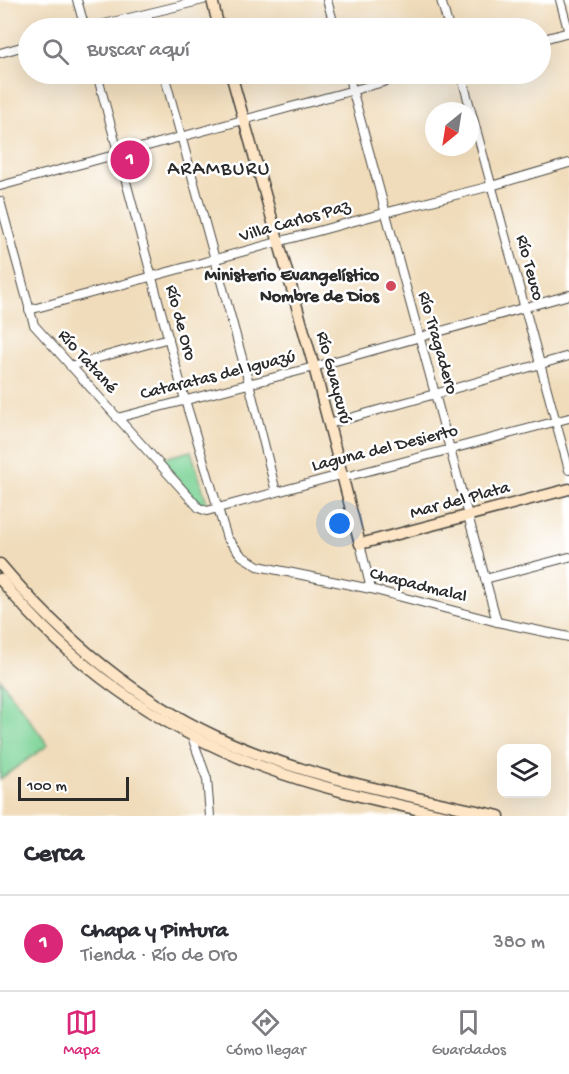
<!DOCTYPE html>
<html lang="es">
<meta charset="utf-8">
<style>
:root{--surface:#fff;--page:#f7f7f7;--text:#2b2b33;--muted:#7c7c81;--line:#e1e1e2;--accent:#db2777}
body{margin:0;font-family:"Gochi Hand",sans-serif;background:var(--page);color:var(--text)}
.controls{position:absolute;right:18px;bottom:18px;display:grid;overflow:hidden;border-radius:12px;box-shadow:0 6px 24px #0002}
.controls button{width:54px;height:54px;display:grid;place-items:center;padding:0;border:0;border-bottom:2px solid var(--line);background:var(--surface);color:var(--text);font:30px sans-serif}
.compass{position:absolute;left:425px;top:102px;width:54px;height:54px;border-radius:50%;background:var(--surface);box-shadow:0 6px 24px #0002;rotate:210deg}
.scale{position:absolute;left:18px;bottom:15px;width:111px;box-sizing:border-box;padding-left:6px;border:3px solid #2b2b2b;border-top:0;font-size:16px;line-height:21px;white-space:nowrap;color:#2b2b2b;-webkit-text-stroke:4px #fff;paint-order:stroke}
.you{position:absolute;left:340px;top:524px;width:21px;height:21px;margin:-15px;border:4px solid #fff;border-radius:50%;background:#1a73e8;box-shadow:0 0 0 9px #1a73e833}
.badge{display:grid;place-items:center;width:39px;height:39px;border-radius:50%;background:var(--accent);color:#fff;font-size:20px;font-weight:700}
.pin{position:absolute;translate:-50% -50%;border:3px solid #fff;box-shadow:0 2px 6px #0006}
.list{margin:0;padding:0;list-style:none}
h2{display:flex;justify-content:space-between;align-items:center;height:78px;margin:0;padding:0 24px;font-size:26px}
h2 small{font-size:20px;font-weight:400;color:var(--muted)}
.list li{display:grid;grid-template-columns:39px 1fr auto;gap:18px;align-items:center;box-sizing:border-box;height:96px;padding:0 24px;border-top:2px solid var(--line)}
.list b{display:block;font-size:22px;white-space:nowrap}
.list p{margin:0;font-size:20px;white-space:nowrap;color:var(--muted)}
.list em{font-size:20px;font-style:normal;color:var(--muted)}
.icon{flex:none;width:33px;height:33px;fill:none;stroke:currentColor;stroke-width:2;stroke-linecap:round;stroke-linejoin:round}
.map{position:relative;flex:none;width:569px;height:816px;overflow:hidden}
.search{position:absolute;background:var(--surface);box-shadow:0 6px 24px #0002;left:18px;right:18px;top:18px;height:66px;display:flex;align-items:center;gap:15px;box-sizing:border-box;padding:0 21px;border-radius:33px;color:var(--muted);font-size:22px}
.sheet{height:174px;background:var(--surface)}
nav{display:flex;justify-content:space-around;align-items:center;box-sizing:border-box;height:84px;border-top:2px solid var(--line);background:var(--surface);font-size:16px;color:var(--muted)}
nav a{display:grid;justify-items:center;gap:3px}
nav .on{color:var(--accent)}
.map>svg:first-child{display:block}
.green{fill:#7ed498;stroke:#548062;stroke-width:1.5}
.lines{fill:none;stroke-linecap:round;stroke-linejoin:round}
.street-casing{stroke:#494640;stroke-width:10}
.secondary-casing{stroke:#494640;stroke-width:13}
.street{stroke:#fff;stroke-width:8}
.secondary{stroke:#fde5c5;stroke-width:10}
.poi-dot{fill:#d1495b;stroke:#fff;stroke-width:2}
.labels{text-anchor:middle;dominant-baseline:central;stroke-width:5;stroke-linejoin:round;paint-order:stroke}
.street-label{font-size:18px;fill:#2b2b2b;stroke:#fff}
.poi-label{font-size:18px;font-weight:bold;fill:#2b2b2b;stroke:#fff;text-anchor:end}
.neighbourhood-label{font-size:20px;letter-spacing:1.5px;fill:#2b2b2b;stroke:#fff}
</style>
<div class="map">
<svg width="569" height="816" viewBox="0 0 569 816">
<rect width="100%" height="100%" fill="#fff"/>
<filter id="ink" filterUnits="userSpaceOnUse"><feTurbulence type="fractalNoise" baseFrequency=".0167" numOctaves="2"/><feDisplacementMap in="SourceGraphic" scale="12" xChannelSelector="R" yChannelSelector="G"/><feConvolveMatrix kernelMatrix="1 2 1 2 8 2 1 2 1" color-interpolation-filters="sRGB"/></filter>
<filter id="wash" filterUnits="userSpaceOnUse"><feTurbulence type="fractalNoise" baseFrequency=".008" numOctaves="4" result="noise"/><feDisplacementMap in="SourceGraphic" scale="24" xChannelSelector="R" yChannelSelector="G"/><feGaussianBlur stdDeviation="1.35" result="paint"/><feColorMatrix in="noise" values="0 0 0 0 0 0 0 0 0 0 0 0 0 0 0 0 0 1.4 0 .05"/><feComposite in="paint" operator="in"/></filter>
<g filter="url(#wash)">
<rect width="100%" height="100%" fill="#f0dcba"/>
<g class="green">
<path d="M191 451 208 506C193 503 172 471 161 459Z"/>
<polygon points="0,679 48,745 0,779"/>
</g>
</g>
<g filter="url(#ink)">
<g class="lines">
<g class="street-casing">
<g id="street">
<polyline points="77,0 85,28"/>
<polyline points="327,0 335,28"/>
<polyline points="441,0 449,28"/>
<polyline points="560,0 569,33"/>
<polyline points="147,14 151,28"/>
<polyline points="88,28 203,0"/>
<polyline points="540,40 569,32"/>
<polyline points="0,53 28,45"/>
<polyline points="97,74 185,400 227,538 242,556 258,566 371,589 497,622 569,637"/>
<polyline points="164,74 249,383 276,492"/>
<polyline points="348,74 497,622"/>
<polyline points="461,74 569,470"/>
<polyline points="0,186 413,74"/>
<polyline points="0,201 34,325 199,508 207,511 336,476 349,476 569,418"/>
<polyline points="29,310 384,213 491,186 569,163"/>
<polyline points="70,366 169,338"/>
<polyline points="117,418 314,367 569,295"/>
<polyline points="329,424 569,356"/>
<polyline points="360,544 371,589"/>
<polyline points="485,579 569,557"/>
<polyline points="192,737 207,779 210,816"/>
</g>
</g>
<g class="secondary-casing">
<g id="secondary">
<polyline points="212,0 219,28"/>
<polyline points="231,74 314,367 360,544 569,489"/>
<path d="M0 564C60 635 130 696 215 736 304 778 404 794 499 816"/>
<path d="M0 579C70 665 159 728 263 767 322 789 385 802 447 816"/>
</g>
</g>
<use href="#street" class="street"/>
<use href="#secondary" class="secondary"/>
</g>
</g>
<circle class="poi-dot" cx="391" cy="286" r="6"/>
<g class="labels">
<g class="street-label">
<text transform="translate(295 222) rotate(-16)">Villa Carlos Paz</text>
<text transform="translate(529 268) rotate(75)">Río Teuco</text>
<text transform="translate(180 323) rotate(75)">Río de Oro</text>
<text transform="translate(437 343) rotate(74)">Río Tragadero</text>
<text transform="translate(87 362) rotate(48)">Río Tatané</text>
<text transform="translate(218 376) rotate(-14)">Cataratas del Iguazú</text>
<text transform="translate(333 378) rotate(75)">Río Guaycurú</text>
<text transform="translate(385 449) rotate(-14)">Laguna del Desierto</text>
<text transform="translate(460 501) rotate(-15)">Mar del Plata</text>
<text transform="translate(418 586) rotate(14)">Chapadmalal</text>
</g>
<g class="poi-label">
<text x="379" y="276">Ministerio Evangelístico<tspan x="379" dy="21">Nombre de Dios</tspan></text>
</g>
<g class="neighbourhood-label">
<text x="219" y="170">ARAMBURU</text>
</g>
</g>
</svg>
<div class="controls">
<button><svg class="icon" aria-label="layers" viewBox="0 0 24 24"><path d="M12 4l9 5-9 5-9-5zM3 14l9 5 9-5"/></svg></button>
</div>
<svg class="compass" viewBox="-18 -18 36 36"><path d="M0-13l5 13h-10z" fill="#e53935"/><path d="M0 13l5-13h-10z" fill="#7c7c81"/></svg>
<div class="scale">100 m</div>
<div class="you"></div>
<div class="pin badge" style="left:130px;top:160px">1</div>
<div class="search"><svg class="icon" aria-label="search" viewBox="0 0 24 24"><circle cx="10" cy="10" r="6"/><path d="M15 15l6 6"/></svg>Buscar aquí</div>
</div>
<section class="sheet">
<h2>Cerca<small></small></h2>
<ul class="list">
<li><span class="badge">1</span><div><b>Chapa y Pintura</b><p>Tienda · Río de Oro</p></div><em>380 m</em></li>
</ul>
</section>
<nav>
<a class="on"><svg class="icon" aria-label="map" viewBox="0 0 24 24"><path d="M3 6l6-2 6 2 6-2v14l-6 2-6-2-6 2zM9 4v14M15 6v14"/></svg>Mapa</a>
<a><svg class="icon" aria-label="directions" viewBox="0 0 24 24"><path d="M12 3l9 9-9 9-9-9zM9 14v-3h6M13 9l2 2-2 2"/></svg>Cómo llegar</a>
<a><svg class="icon" aria-label="saved" viewBox="0 0 24 24"><path d="M7 4h10v16l-5-4-5 4z"/></svg>Guardados</a>
</nav>
